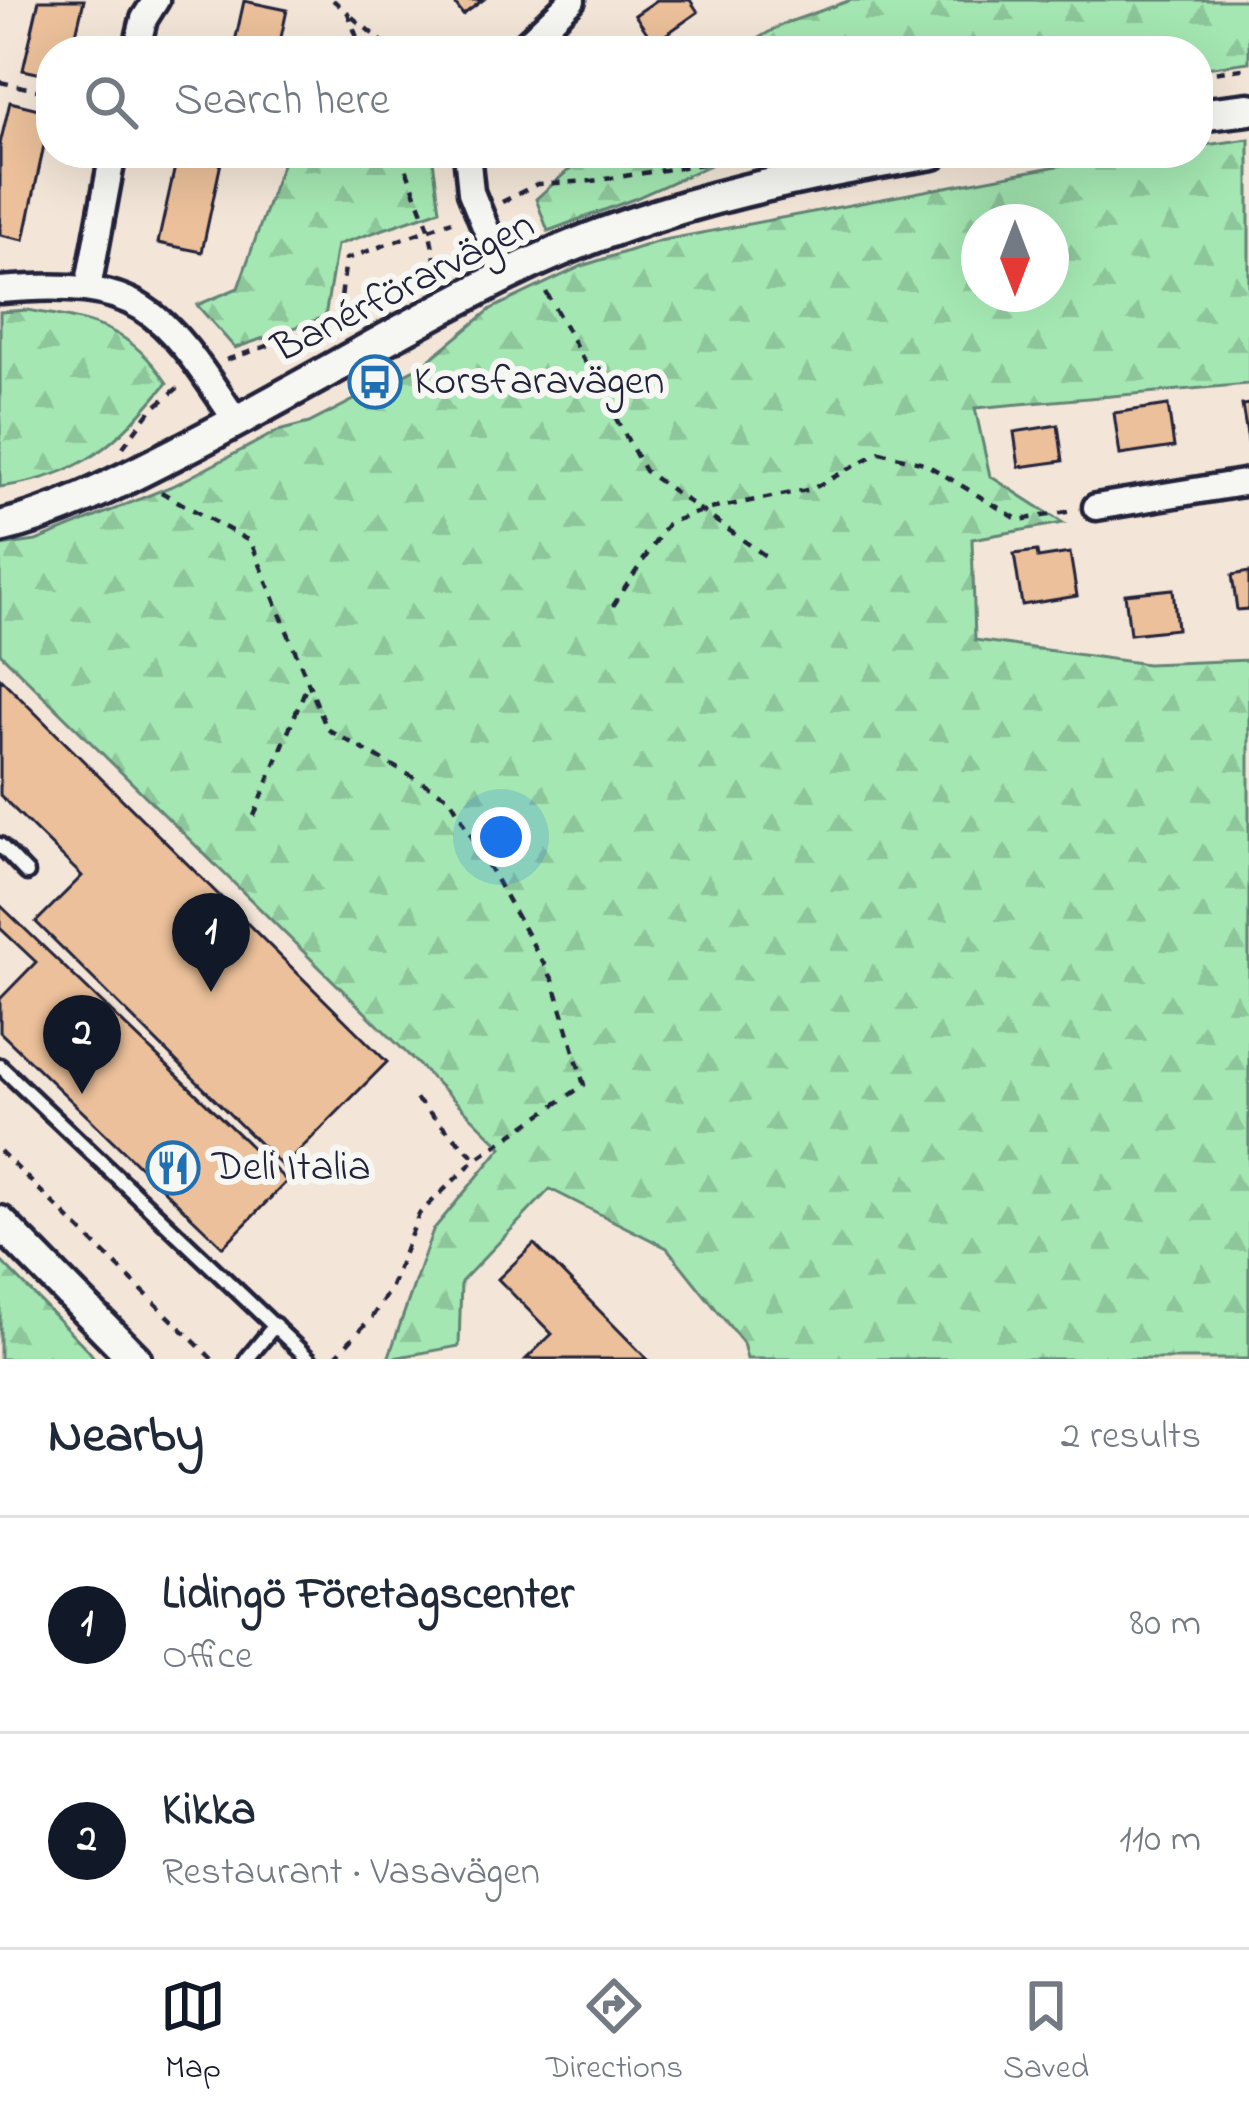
<!DOCTYPE html>
<meta charset="utf-8">
<style>
:root{--surface:#fff;--page:#f6f6f7;--text:#1f2937;--muted:#747a83;--line:#e0e1e3;--accent:#111827}
body{margin:0;font-family:"Indie Flower",sans-serif;background:var(--page);color:var(--text)}
.compass{position:absolute;left:961px;top:204px;width:108px;height:108px;border-radius:50%;background:var(--surface);box-shadow:0 12px 48px #0002;rotate:180deg}
.you{position:absolute;left:501px;top:837px;width:42px;height:42px;margin:-30px;border:9px solid #fff;border-radius:50%;background:#1a73e8;box-shadow:0 0 0 18px #1a73e833}
.badge{display:grid;place-items:center;width:78px;height:78px;border-radius:50%;background:var(--accent);color:#fff;font-size:39px;font-weight:700}
.pin{position:absolute;translate:-50% -99px;filter:drop-shadow(0 3px 6px #0008)}
.pin::after{content:'';position:absolute;top:63px;width:42px;height:36px;background:inherit;clip-path:polygon(0 0,100% 0,50% 100%)}
.list{margin:0;padding:0;list-style:none}
h2{display:flex;justify-content:space-between;align-items:center;height:156px;margin:0;padding:0 48px;font-size:51px}
h2 small{font-size:39px;font-weight:400;color:var(--muted)}
.list li{display:grid;grid-template-columns:78px 1fr auto;gap:36px;align-items:center;box-sizing:border-box;height:216px;padding:0 48px;border-top:3px solid var(--line)}
.list b{display:block;font-size:45px;white-space:nowrap}
.list p{margin:0;font-size:39px;white-space:nowrap;color:var(--muted)}
.list em{font-size:39px;font-style:normal;color:var(--muted)}
.icon{flex:none;width:66px;height:66px;fill:none;stroke:currentColor;stroke-width:2;stroke-linecap:round;stroke-linejoin:round}
.map{position:relative;flex:none;width:1249px;height:1359px;overflow:hidden}
.search{position:absolute;background:var(--surface);box-shadow:0 12px 48px #0002;left:36px;right:36px;top:36px;height:132px;display:flex;align-items:center;gap:30px;box-sizing:border-box;padding:0 42px;border-radius:48px;color:var(--muted);font-size:45px}
.sheet{height:588px;background:var(--surface)}
nav{display:flex;justify-content:space-around;align-items:center;box-sizing:border-box;height:168px;border-top:3px solid var(--line);background:var(--surface);font-size:33px;color:var(--muted)}
nav a{display:grid;justify-items:center;gap:6px}
nav .on{color:var(--accent)}
.map>svg:first-child{display:block}
.forest{fill:url(#forest-firs);stroke:#638476;stroke-width:3;fill-rule:evenodd}
.building{fill:#ebc09a;stroke:#22223b;stroke-width:3}
.lines{fill:none;stroke-linecap:round;stroke-linejoin:round}
.service-casing{stroke:#22223b;stroke-width:21}
.minor-casing{stroke:#22223b;stroke-width:33}
.tertiary-casing{stroke:#22223b;stroke-width:39}
.path{stroke:#22223b;stroke-width:4.5;stroke-dasharray:9 9;stroke-linecap:butt}
.service{stroke:#f6f6f2;stroke-width:12}
.minor{stroke:#f6f6f2;stroke-width:24}
.tertiary{stroke:#f6f6f2;stroke-width:30}
.labels{text-anchor:middle;dominant-baseline:central;stroke-width:12;stroke-linejoin:round;paint-order:stroke}
.street-label{font-size:42px;fill:#22223b;stroke:#f6f6f2}
.poi-label{font-size:42px;fill:#22223b;stroke:#f6f6f2;text-anchor:start}
</style>
<div class="map">
<svg width="1249" height="1359" viewBox="0 0 1249 1359">
<defs>
<pattern id="forest-firs" width="22" height="20" patternUnits="userSpaceOnUse" patternTransform="scale(3)"><rect width="22" height="20" fill="#a4e7b2"/><path d="M5 1l3.5 6h-7zM16 11l3.5 6h-7z" fill="#8dc69a"/></pattern>
</defs>
<rect width="100%" height="100%" fill="#f3e6d8"/>
<filter id="ink" filterUnits="userSpaceOnUse"><feTurbulence type="fractalNoise" baseFrequency=".00833" numOctaves="2"/><feDisplacementMap in="SourceGraphic" scale="24" xChannelSelector="R" yChannelSelector="G"/><feConvolveMatrix kernelMatrix="1 2 1 2 8 2 1 2 1" color-interpolation-filters="sRGB"/></filter>
<g filter="url(#ink)">
<g class="forest">
<polygon points="851,0 1249,0 1249,62 1198,69 1198,51 736,51 783,24"/>
<path d="M1249 139V384L975 408 990 476 1063 523 972 539 975 640 1147 664 1249 660V1359H747L743 1343 667 1248 550 1189 461 1282 459 1346 388 1359 433 1230 502 1147 0 653V546L36 541 177 484 278 431 309 423 424 364 491 309 582 266 659 241 1068 164 1146 153H1198V146ZM979 222H1051V294H979Z"/>
<polygon points="286,153 432,153 440,210 337,245 325,317 235,348 197,305 238,288"/>
<polygon points="588,153 737,153 634,199 548,231 536,199"/>
<path d="M27 310C92 321 128 325 167 383 115 445 83 476 0 487V312Z"/>
<polygon points="0,1260 88,1350 95,1359 0,1359"/>
</g>
<g class="building">
<polygon points="39,0 84,0 72,51 51,51 51,76 23,70"/>
<polygon points="452,0 483,0 463,15"/>
<polygon points="657,0 690,0 698,12 654,43 635,15"/>
<polygon points="244,1 287,10 278,51 233,51"/>
<polygon points="607,36 623,51 594,51"/>
<polygon points="10,102 51,112 24,240 0,235 0,144"/>
<polygon points="178,153 223,153 202,252 158,243"/>
<polygon points="1249,404 1249,447 1242,405"/>
<polygon points="1168,405 1174,447 1120,455 1114,413"/>
<polygon points="1058,425 1063,461 1019,467 1014,432"/>
<polygon points="1037,551 1038,558 1070,553 1077,596 1022,605 1014,554"/>
<polygon points="1249,572 1249,609 1237,610 1232,575"/>
<polygon points="1173,589 1177,629 1130,634 1125,594"/>
<polygon points="0,678 387,1062 283,1167 36,922 82,876 0,795"/>
<polygon points="0,905 287,1181 223,1247 0,1032 0,999 36,962 0,928"/>
<polygon points="534,1244 647,1359 526,1359 552,1334 498,1279"/>
</g>
<g class="lines">
<g class="service-casing">
<g id="service">
<polyline points="0,845 27,873"/>
<polyline points="0,1066 309,1359"/>
<polyline points="247,1359 275,1325"/>
</g>
</g>
<g class="minor-casing">
<g id="minor">
<polyline points="136,51 144,19 156,0"/>
<polyline points="519,51 572,0"/>
<polyline points="467,153 471,192 505,276"/>
<polyline points="88,288 113,153"/>
<path d="M0 290C143 277 162 310 237 422"/>
<polyline points="1096,507 1249,482"/>
</g>
</g>
<g class="tertiary-casing">
<g id="tertiary">
<polyline points="1198,115 1249,109"/>
<path d="M0 527C63 512 119 482 176 453 287 397 394 331 505 276 639 209 787 177 933 153"/>
<polyline points="0,1222 135,1359"/>
</g>
</g>
<g class="path">
<polyline points="333,0 348,13 362,51"/>
<polyline points="352,17 394,51"/>
<polyline points="1198,75 1249,68"/>
<polyline points="0,82 51,93"/>
<polyline points="400,153 429,228 439,279"/>
<polyline points="502,202 537,184 592,181 748,157"/>
<polyline points="546,292 645,471 767,557"/>
<polyline points="226,360 338,322 346,259 452,221"/>
<polyline points="123,447 150,411 180,386"/>
<polyline points="161,492 251,542 327,729 450,798 553,980 584,1085 476,1159 419,1214 390,1289 372,1317 333,1359"/>
<polyline points="613,606 668,523 705,510 812,489 880,452 924,463 1019,520 1072,511"/>
<polyline points="254,816 308,683"/>
<polyline points="416,1099 476,1159"/>
<polyline points="0,1151 212,1359"/>
</g>
<use href="#service" class="service"/>
<use href="#minor" class="minor"/>
<use href="#tertiary" class="tertiary"/>
</g>
</g>
<defs>
<g id="bus-ring" transform="scale(2.7)"><circle r="9.5" fill="#f6f6f2" stroke="#1f6fb2" stroke-width="1.5"/><path d="M-5-6H5V4H4V6H2V4H-2V6H-4V4H-5ZM-3.5-4V0h7V-4ZM-3.5 1.2v1.5H-2V1.2ZM2 1.2v1.5H3.5V1.2Z" fill="#1f6fb2"/></g>
<g id="restaurant-ring" transform="scale(2.7)"><circle r="9.5" fill="#f6f6f2" stroke="#1f6fb2" stroke-width="1.5"/><path d="M-5-6h1v4h1v-4h1v4h1v-4h1v5L-1.5 .5V6h-2V.5L-5-1ZM5-6V6H3V1.5H1.5Q1.5-4 5-6Z" fill="#1f6fb2"/></g>
</defs>
<g fill-rule="evenodd">
<use href="#bus-ring" x="375" y="382"/>
<use href="#restaurant-ring" x="173" y="1168"/>
</g>
<g class="labels">
<g class="street-label">
<text transform="translate(404 288) rotate(-27)">Banérförarvägen</text>
</g>
<g class="poi-label">
<text x="414" y="382">Korsfaravägen</text>
<text x="212" y="1168">Deli Italia</text>
</g>
</g>
</svg>
<svg class="compass" viewBox="-18 -18 36 36"><path d="M0-13l5 13h-10z" fill="#e53935"/><path d="M0 13l5-13h-10z" fill="#747a83"/></svg>
<div class="you"></div>
<div class="pin badge" style="left:211px;top:992px">1</div>
<div class="pin badge" style="left:82px;top:1094px">2</div>
<div class="search"><svg class="icon" aria-label="search" viewBox="0 0 24 24"><circle cx="10" cy="10" r="6"/><path d="M15 15l6 6"/></svg>Search here</div>
</div>
<section class="sheet">
<h2>Nearby<small>2 results</small></h2>
<ul class="list">
<li><span class="badge">1</span><div><b>Lidingö Företagscenter</b><p>Office</p></div><em>80 m</em></li>
<li><span class="badge">2</span><div><b>Kikka</b><p>Restaurant · Vasavägen</p></div><em>110 m</em></li>
</ul>
</section>
<nav>
<a class="on"><svg class="icon" aria-label="map" viewBox="0 0 24 24"><path d="M3 6l6-2 6 2 6-2v14l-6 2-6-2-6 2zM9 4v14M15 6v14"/></svg>Map</a>
<a><svg class="icon" aria-label="directions" viewBox="0 0 24 24"><path d="M12 3l9 9-9 9-9-9zM9 14v-3h6M13 9l2 2-2 2"/></svg>Directions</a>
<a><svg class="icon" aria-label="saved" viewBox="0 0 24 24"><path d="M7 4h10v16l-5-4-5 4z"/></svg>Saved</a>
</nav>
